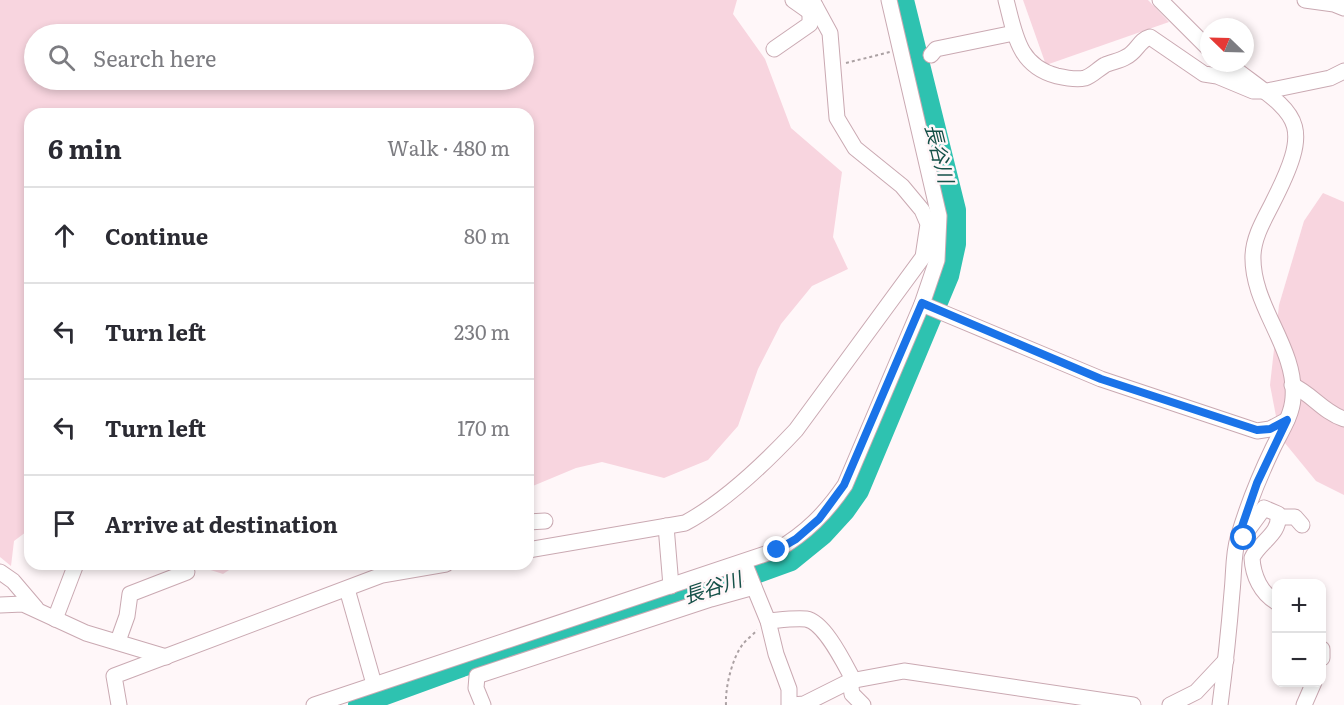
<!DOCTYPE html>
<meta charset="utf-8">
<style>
:root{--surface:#fff;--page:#f2f2f3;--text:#2b2b33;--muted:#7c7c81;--line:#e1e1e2}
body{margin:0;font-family:Literata,"Noto Sans JP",serif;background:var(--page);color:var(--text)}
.controls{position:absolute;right:18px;bottom:18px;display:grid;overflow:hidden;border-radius:12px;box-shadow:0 3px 9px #0003}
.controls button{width:54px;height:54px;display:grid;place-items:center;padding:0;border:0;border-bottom:2px solid var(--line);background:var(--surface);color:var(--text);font:30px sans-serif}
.compass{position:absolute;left:1200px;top:18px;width:54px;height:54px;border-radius:50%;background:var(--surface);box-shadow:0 3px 9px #0003;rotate:293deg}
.stop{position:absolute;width:18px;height:18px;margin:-14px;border:4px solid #1a73e8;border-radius:50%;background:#fff}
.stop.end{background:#1a73e8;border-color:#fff;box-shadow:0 2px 6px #0008}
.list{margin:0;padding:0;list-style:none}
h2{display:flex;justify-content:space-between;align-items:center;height:78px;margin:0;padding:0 24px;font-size:26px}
h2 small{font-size:20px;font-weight:400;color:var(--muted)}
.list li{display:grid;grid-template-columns:39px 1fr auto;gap:18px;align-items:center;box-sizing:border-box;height:96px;padding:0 24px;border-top:2px solid var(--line)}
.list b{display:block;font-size:22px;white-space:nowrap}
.list em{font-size:20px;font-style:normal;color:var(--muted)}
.icon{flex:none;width:33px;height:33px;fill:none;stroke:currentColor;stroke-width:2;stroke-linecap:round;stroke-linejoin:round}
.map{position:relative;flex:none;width:1344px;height:705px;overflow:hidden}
.search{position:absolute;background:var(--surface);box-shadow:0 3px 9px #0003;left:24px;top:24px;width:510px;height:66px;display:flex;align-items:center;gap:15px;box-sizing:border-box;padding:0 21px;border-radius:33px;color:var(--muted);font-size:22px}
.panel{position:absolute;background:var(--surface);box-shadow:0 3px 9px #0003;left:24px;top:108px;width:510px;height:462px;border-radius:18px}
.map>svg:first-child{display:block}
.green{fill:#f8d5df;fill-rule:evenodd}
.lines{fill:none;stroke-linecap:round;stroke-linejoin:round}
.river{stroke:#2ec2b0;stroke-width:20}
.minor-casing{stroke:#caa9b2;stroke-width:17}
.path{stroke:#aba1a3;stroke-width:2;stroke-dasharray:3 3;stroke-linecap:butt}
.minor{stroke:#fff;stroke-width:15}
.route{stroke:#1a73e8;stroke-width:8}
.labels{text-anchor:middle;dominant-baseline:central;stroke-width:5;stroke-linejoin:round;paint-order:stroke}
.water-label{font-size:20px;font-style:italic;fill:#155048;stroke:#fff7f9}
</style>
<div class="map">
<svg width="1344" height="705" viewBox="0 0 1344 705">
<rect width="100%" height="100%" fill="#fff7f9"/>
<g class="green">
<path d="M0 0H737L733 14 765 59 791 128 842 172 833 237 848 269 812 286 781 324 758 369 738 426 708 460 664 478 602 462 576 468 528 488V114H30V529L14 541 11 566 0 557ZM524 34V80H34V34Z"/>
<polygon points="1023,0 1148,0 1169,22 1046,65"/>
<polygon points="1323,193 1344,202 1344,495 1316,481 1280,437 1270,385 1279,305 1304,221"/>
<polygon points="192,564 238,564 223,574"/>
</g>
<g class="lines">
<polyline class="river" points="358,705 462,667 731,583 791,561 823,535 845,511 859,491 949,276 956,244 956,210 904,0"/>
<g class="minor-casing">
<g id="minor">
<polyline points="793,0 810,12"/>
<path d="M1006 0C1015 34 1018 66 1057 76 1066 78 1076 80 1085 78 1092 76 1098 69 1105 65 1111 62 1120 61 1126 57 1137 52 1139 40 1150 37L1204 74 1217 76 1253 91H1267L1330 78 1344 71"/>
<polyline points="1160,0 1209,49"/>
<polyline points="1305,0 1334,4 1344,8"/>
<polyline points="774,49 810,24 810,12 815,6"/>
<polyline points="931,55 936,49 1014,33"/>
<polyline points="922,304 1101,379 1257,431 1270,429 1287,420"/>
<path d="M1292 385C1312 394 1323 412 1344 419"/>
<polyline points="1279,517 1295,517 1302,525"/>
<polyline points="528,522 545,521"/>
<polyline points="666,526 671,586"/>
<path d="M1242 538 1264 508 1278 514C1281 534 1259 542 1252 558 1253 576 1261 593 1276 602"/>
<path d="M528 550 685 523C724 502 766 462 796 430L923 257 928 224 922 210 902 186 855 148 837 118 830 33 812 0"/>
<polyline points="0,572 13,581 36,608"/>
<polyline points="754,587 768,621 776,654 789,689 789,705"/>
<polyline points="347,589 374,684"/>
<polyline points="0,605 23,604 86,633 166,657"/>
<polyline points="55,619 76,564"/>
<path d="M768 621C780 620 794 618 806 619 825 622 845 665 854 681"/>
<polyline points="118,641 127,616 130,594 187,572"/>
<polyline points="1322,649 1322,658"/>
<polyline points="850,681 852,694 863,705"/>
<polyline points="119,705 114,676 382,575 446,564"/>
<path d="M314 705 777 550C806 533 826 513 845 485L922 304 937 260 939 216 889 0"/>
<polyline points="483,705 476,688 477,676 711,599 754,587 744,562"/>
<polyline points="793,705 804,704 850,681 904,671 1133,705"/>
<polyline points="1170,705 1196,692 1226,660"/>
<path d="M1220 705C1225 667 1229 630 1232 592 1234 574 1233 554 1238 538 1247 507 1259 477 1273 448 1280 433 1292 416 1293 398 1297 347 1251 306 1253 255 1254 236 1264 220 1272 204 1317 116 1296 116 1227 63"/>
<polyline points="1304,705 1314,682"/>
</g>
</g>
<g class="path">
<polyline points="846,63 890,52"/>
<path d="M726 705C725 688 732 658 743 644 747 639 753 635 757 630"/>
</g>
<use href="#minor" class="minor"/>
</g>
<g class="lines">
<polyline class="route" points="777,550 796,539 819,519 844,485 922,303 1101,379 1257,430 1270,429 1287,420 1257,483 1238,538 1244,538"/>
</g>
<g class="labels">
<g class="water-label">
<text transform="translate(941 153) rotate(76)">長谷川</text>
<text transform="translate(712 586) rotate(-18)">長谷川</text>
</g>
</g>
</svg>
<div class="controls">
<button>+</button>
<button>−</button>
</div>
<svg class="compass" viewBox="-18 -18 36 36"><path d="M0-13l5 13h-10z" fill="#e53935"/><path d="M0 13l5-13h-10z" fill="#7c7c81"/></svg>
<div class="stop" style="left:1244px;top:538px"></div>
<div class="stop end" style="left:777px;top:550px"></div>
<div class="search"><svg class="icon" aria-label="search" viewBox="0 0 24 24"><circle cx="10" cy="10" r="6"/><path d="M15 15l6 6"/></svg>Search here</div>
<section class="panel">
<h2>6 min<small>Walk · 480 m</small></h2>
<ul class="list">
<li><svg class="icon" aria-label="ahead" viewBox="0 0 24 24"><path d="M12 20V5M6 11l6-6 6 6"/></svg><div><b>Continue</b></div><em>80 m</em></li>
<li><svg class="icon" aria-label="left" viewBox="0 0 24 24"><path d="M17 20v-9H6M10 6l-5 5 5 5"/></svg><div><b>Turn left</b></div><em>230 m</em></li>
<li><svg class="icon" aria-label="left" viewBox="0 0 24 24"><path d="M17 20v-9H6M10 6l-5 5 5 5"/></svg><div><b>Turn left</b></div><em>170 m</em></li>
<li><svg class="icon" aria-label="arrive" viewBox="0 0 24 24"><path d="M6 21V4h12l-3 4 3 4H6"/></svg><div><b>Arrive at destination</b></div></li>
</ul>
</section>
</div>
